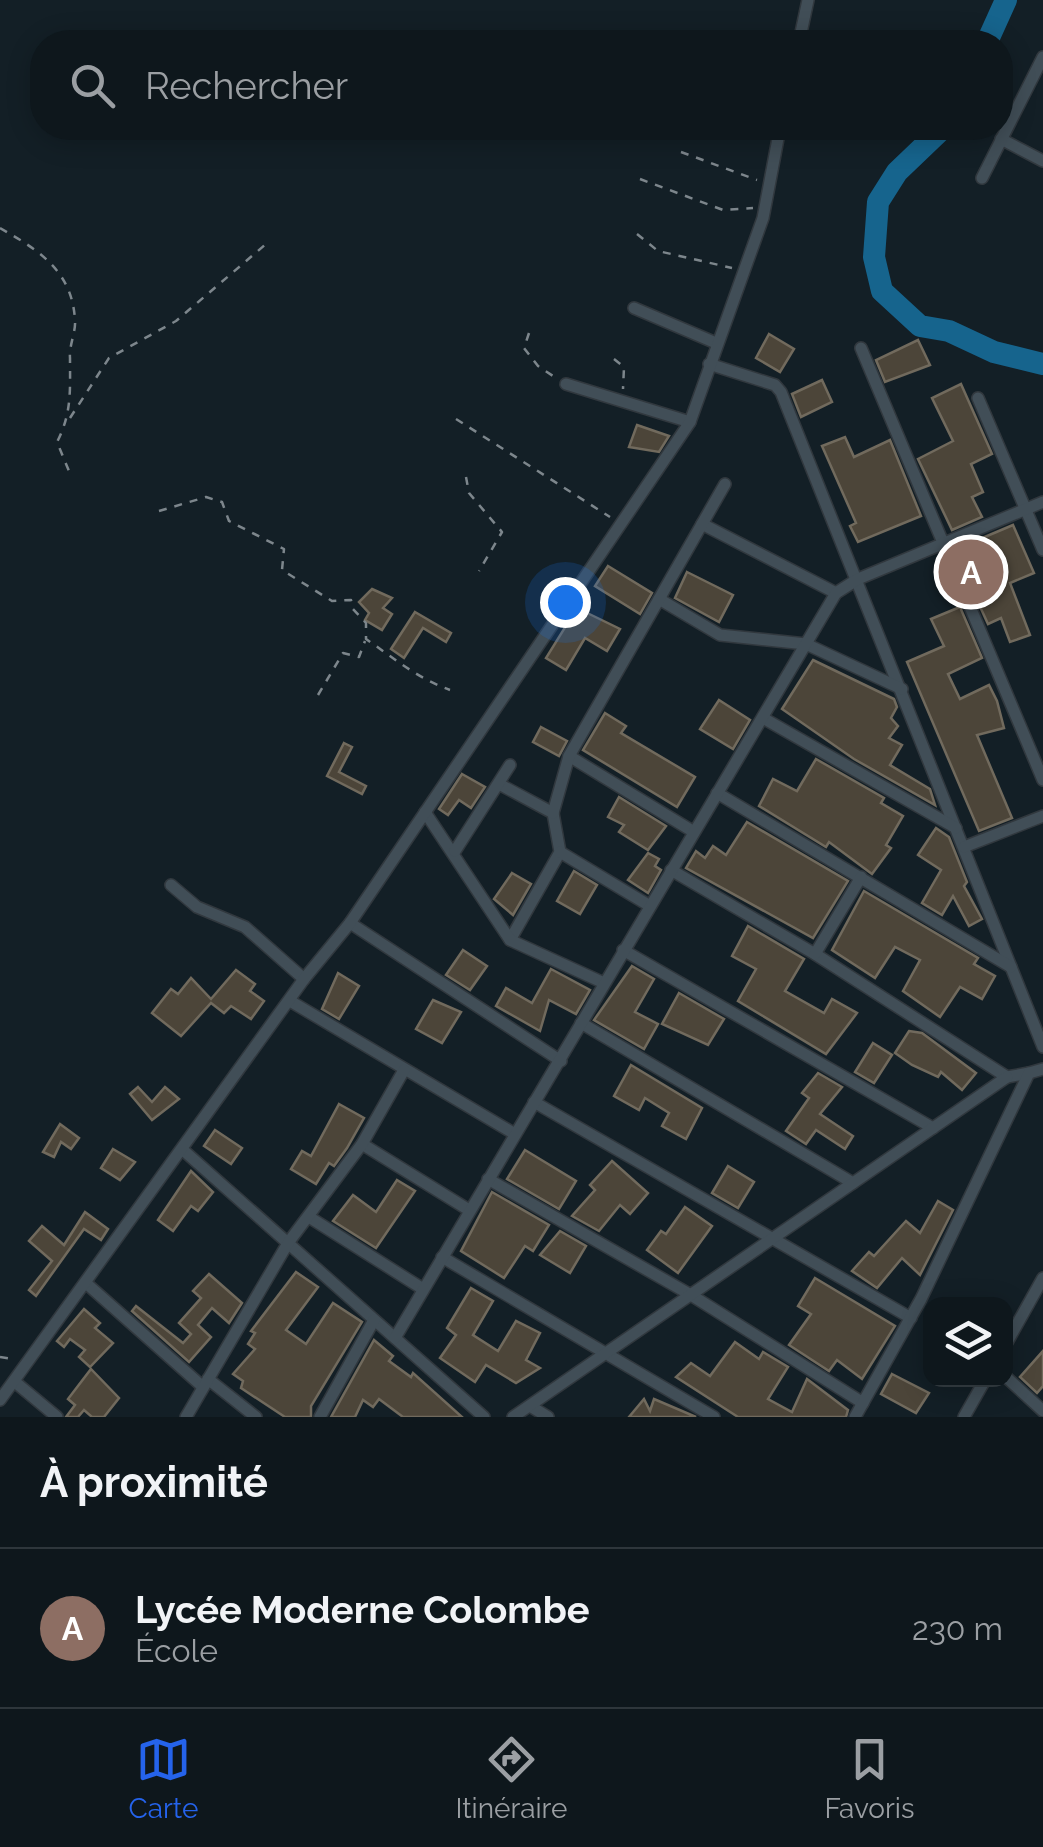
<!DOCTYPE html>
<html lang="fr">
<meta charset="utf-8">
<style>
:root{--surface:#0e171c;--page:#172025;--text:#f1f3f6;--muted:#9b9fa3;--line:#2e363b;--accent:#2563eb}
body{margin:0;font-family:Raleway,sans-serif;background:var(--page);color:var(--text)}
.controls{position:absolute;right:30px;bottom:30px;display:grid;overflow:hidden;border-radius:20px;box-shadow:0 5px 25px #0003}
.controls button{width:90px;height:90px;display:grid;place-items:center;padding:0;border:0;border-bottom:2px solid var(--line);background:var(--surface);color:var(--text);font:50px sans-serif}
.you{position:absolute;left:565px;top:602px;width:35px;height:35px;margin:-25px;border:8px solid #fff;border-radius:50%;background:#1a73e8;box-shadow:0 0 0 15px #1a73e833}
.badge{display:grid;place-items:center;width:65px;height:65px;border-radius:50%;background:var(--accent);color:#fff;font-size:32px;font-weight:700}
.pin{position:absolute;translate:-50% -50%;border:5px solid #fff;box-shadow:0 2px 10px #0006}
.list{margin:0;padding:0;list-style:none}
h2{display:flex;justify-content:space-between;align-items:center;height:130px;margin:0;padding:0 40px;font-size:42px}
h2 small{font-size:32px;font-weight:400;color:var(--muted)}
.list li{display:grid;grid-template-columns:65px 1fr auto;gap:30px;align-items:center;box-sizing:border-box;height:160px;padding:0 40px;border-top:2px solid var(--line)}
.list b{display:block;font-size:38px;white-space:nowrap}
.list p{margin:0;font-size:32px;white-space:nowrap;color:var(--muted)}
.list em{font-size:32px;font-style:normal;color:var(--muted)}
.icon{flex:none;width:55px;height:55px;fill:none;stroke:currentColor;stroke-width:2;stroke-linecap:round;stroke-linejoin:round}
.map{position:relative;flex:none;width:1043px;height:1417px;overflow:hidden}
.search{position:absolute;background:var(--surface);box-shadow:0 5px 25px #0003;left:30px;right:30px;top:30px;height:110px;display:flex;align-items:center;gap:25px;box-sizing:border-box;padding:0 35px;border-radius:40px;color:var(--muted);font-size:38px}
.sheet{height:290px;background:var(--surface)}
nav{display:flex;justify-content:space-around;align-items:center;box-sizing:border-box;height:140px;border-top:2px solid var(--line);background:var(--surface);font-size:28px;color:var(--muted)}
nav a{display:grid;justify-items:center;gap:5px}
nav .on{color:var(--accent)}
.map>svg:first-child{display:block}
.lines{fill:none;stroke-linecap:round;stroke-linejoin:round}
.river{stroke:#16648d;stroke-width:22}
.building{fill:#4c4539;stroke:#716a5d;stroke-width:2.5}
.minor-casing{stroke:#31383e;stroke-width:14}
.path{stroke:#7d868c;stroke-width:2.5;stroke-dasharray:8 8;stroke-linecap:butt}
.minor{stroke:#414e57;stroke-width:11}
</style>
<div class="map">
<svg width="1043" height="1417" viewBox="0 0 1043 1417">
<rect width="100%" height="100%" fill="#131f26"/>
<g class="lines">
<g class="river">
<polyline points="987,42 1006,0"/>
<polyline points="943,128 897,172 878,202 874,257 882,291 920,326 949,331 994,352 1043,364"/>
</g>
</g>
<g class="building">
<polygon points="769,334 794,349 780,372 756,358"/>
<polygon points="918,340 930,365 885,382 876,360"/>
<polygon points="822,380 832,402 801,417 792,394"/>
<polygon points="961,384 992,454 971,464 983,492 972,497 982,517 952,530 918,459 953,441 932,398"/>
<polygon points="637,425 669,436 659,452 629,447"/>
<polygon points="845,437 854,457 890,440 921,516 858,542 850,526 856,523 822,446"/>
<polygon points="1013,525 1034,573 1010,583 1030,635 1010,642 1001,618 988,624 977,600 983,598 961,547"/>
<polygon points="608,566 652,593 640,614 595,586"/>
<polygon points="687,572 733,595 719,622 675,598"/>
<polygon points="372,589 392,598 383,608 392,614 382,630 365,620 369,613 359,602"/>
<polygon points="960,607 982,658 948,674 960,699 989,685 997,701 1004,728 977,735 1012,818 979,831 907,662 944,646 931,619"/>
<polygon points="577,608 620,629 607,651 585,638 566,670 546,658"/>
<polygon points="415,612 451,633 446,642 423,628 404,658 391,649"/>
<polygon points="813,660 894,699 897,707 891,718 898,726 889,738 902,745 890,765 930,789 935,805 854,759 782,709"/>
<polygon points="719,700 750,720 733,749 700,729"/>
<polygon points="605,713 626,726 621,733 695,777 677,807 583,750"/>
<polygon points="541,727 567,741 559,756 533,742"/>
<polygon points="344,743 352,747 339,772 366,786 362,794 327,776"/>
<polygon points="816,759 884,798 881,803 903,816 886,845 891,848 872,874 829,842 826,847 759,806 773,779 797,791"/>
<polygon points="462,774 485,787 471,808 459,800 448,815 439,809"/>
<polygon points="619,797 666,826 648,850 619,832 624,825 608,817"/>
<polygon points="747,822 848,881 813,938 686,868 696,851 705,858 713,846 726,855"/>
<polygon points="936,828 949,837 967,882 964,886 982,919 969,926 953,896 942,915 922,903 941,870 918,855"/>
<polygon points="648,853 659,859 655,866 661,870 648,893 628,880"/>
<polygon points="574,871 597,885 580,914 557,901"/>
<polygon points="512,873 531,884 513,915 494,899"/>
<polygon points="864,891 978,958 974,964 995,976 982,999 960,987 940,1017 903,991 920,960 895,947 875,978 832,950"/>
<polygon points="748,926 804,959 785,991 824,1013 832,999 857,1013 826,1054 738,1001 756,969 732,956"/>
<polygon points="463,950 487,966 470,990 446,975"/>
<polygon points="632,966 654,979 635,1012 658,1024 644,1049 594,1020"/>
<polygon points="551,969 590,990 576,1014 549,1000 540,1031 496,1006 506,988 532,1003"/>
<polygon points="236,970 255,984 250,991 264,1001 251,1019 231,1006 224,1013 211,1003 181,1036 152,1013 171,989 178,994 191,978 211,999"/>
<polygon points="338,973 359,986 339,1019 322,1009"/>
<polygon points="679,993 724,1019 708,1045 662,1024"/>
<polygon points="433,1000 461,1012 442,1043 416,1029"/>
<polygon points="909,1031 922,1033 976,1073 962,1090 941,1072 938,1077 912,1065 895,1053"/>
<polygon points="873,1043 892,1055 874,1083 855,1072"/>
<polygon points="631,1065 702,1108 686,1139 662,1126 669,1113 645,1098 639,1110 614,1096"/>
<polygon points="818,1073 842,1087 820,1114 853,1136 845,1149 816,1130 806,1144 786,1131 809,1098 802,1093"/>
<polygon points="138,1087 152,1102 165,1087 179,1099 152,1120 130,1094"/>
<polygon points="339,1104 364,1118 347,1148 334,1166 329,1163 316,1184 291,1169 302,1151 311,1156"/>
<polygon points="60,1124 79,1138 71,1149 61,1142 54,1157 43,1152"/>
<polygon points="215,1130 242,1148 231,1164 204,1146"/>
<polygon points="113,1149 135,1162 120,1180 101,1168"/>
<polygon points="525,1150 576,1181 559,1209 507,1179"/>
<polygon points="612,1161 648,1193 630,1214 620,1205 599,1231 572,1216 595,1190 590,1185"/>
<polygon points="728,1166 754,1182 738,1208 712,1193"/>
<polygon points="191,1171 213,1192 198,1211 191,1206 173,1231 158,1220"/>
<polygon points="397,1180 415,1191 376,1248 333,1221 353,1195 376,1212"/>
<polygon points="492,1192 549,1225 533,1251 525,1246 504,1278 461,1251"/>
<polygon points="938,1201 953,1210 920,1275 902,1258 877,1288 852,1271 869,1252 874,1256 906,1221 920,1233"/>
<polygon points="685,1207 712,1226 678,1273 647,1250 661,1231 666,1234"/>
<polygon points="85,1212 108,1229 101,1240 84,1229 36,1296 29,1290 52,1261 29,1241 42,1226 64,1245"/>
<polygon points="560,1231 586,1246 570,1273 540,1255"/>
<polygon points="296,1272 318,1287 286,1330 306,1344 333,1303 362,1322 311,1406 311,1417 285,1417 241,1388 243,1381 233,1374 255,1349 248,1344 255,1333 251,1331"/>
<polygon points="209,1274 242,1303 229,1323 212,1308 198,1325 211,1337 189,1362 132,1311 136,1306 183,1343 191,1334 179,1323 201,1298 193,1291"/>
<polygon points="815,1278 895,1326 862,1379 837,1360 829,1371 789,1345 811,1314 798,1306"/>
<polygon points="471,1288 493,1301 473,1335 498,1351 516,1321 540,1333 526,1360 540,1368 516,1383 486,1365 475,1382 440,1358 456,1335 447,1328"/>
<polygon points="84,1309 100,1323 95,1328 113,1343 90,1367 79,1357 85,1350 70,1339 64,1347 57,1341"/>
<polygon points="374,1340 393,1356 389,1361 411,1377 413,1373 462,1417 403,1417 379,1399 373,1407 363,1400 355,1417 331,1417"/>
<polygon points="735,1342 759,1359 763,1352 788,1367 768,1399 792,1412 807,1379 848,1410 846,1417 738,1417 676,1377 691,1363 710,1376"/>
<polygon points="1043,1351 1043,1386 1037,1393 1020,1377"/>
<polygon points="91,1369 119,1398 104,1417 92,1417 84,1410 78,1417 66,1417 75,1405 68,1399"/>
<polygon points="892,1374 929,1393 916,1413 881,1394"/>
<polygon points="644,1399 650,1411 654,1399 696,1417 629,1417"/>
</g>
<g class="lines">
<g class="minor-casing">
<g id="minor">
<polyline points="799,42 808,0"/>
<polyline points="1001,139 1043,161"/>
<polyline points="982,178 1043,57"/>
<polyline points="634,308 716,343"/>
<polyline points="861,348 1043,780"/>
<polyline points="709,364 775,385 781,392 1043,1047"/>
<polyline points="566,384 690,422"/>
<polyline points="978,398 1043,550"/>
<polyline points="702,524 836,593"/>
<polyline points="659,599 720,635 806,644 902,689"/>
<polyline points="763,718 956,828"/>
<polyline points="569,756 694,832"/>
<polyline points="499,784 553,813 560,852 510,940"/>
<polyline points="717,793 1011,967"/>
<polyline points="425,812 510,940 604,983"/>
<polyline points="553,813 569,756 725,484"/>
<polyline points="964,847 1043,816"/>
<polyline points="455,851 510,765"/>
<polyline points="560,852 650,906"/>
<polyline points="671,870 815,954 1007,1077 1029,1073"/>
<polyline points="171,885 197,907 245,927 304,979"/>
<polyline points="350,923 561,1061"/>
<polyline points="623,950 933,1128"/>
<polyline points="815,954 861,877"/>
<polyline points="290,1001 515,1134"/>
<polyline points="581,1023 853,1183"/>
<polyline points="534,1102 911,1318"/>
<polyline points="362,1144 469,1210"/>
<polyline points="183,1150 484,1417"/>
<polyline points="488,1179 691,1295 863,1403"/>
<polyline points="309,1217 423,1289"/>
<polyline points="442,1257 714,1417"/>
<polyline points="87,1284 203,1387"/>
<polyline points="395,1338 836,593 858,579 1043,502"/>
<polyline points="1006,1344 1043,1278"/>
<polyline points="1006,1377 1043,1411"/>
<polyline points="208,1379 256,1417"/>
<polyline points="15,1382 57,1417"/>
<polyline points="0,1400 304,979 350,923 690,422 763,218 780,128"/>
<polyline points="530,1406 548,1417"/>
<polyline points="186,1417 288,1243 362,1144 404,1070"/>
<polyline points="320,1417 374,1320"/>
<polyline points="513,1417 1007,1077"/>
<polyline points="855,1417 921,1299 1029,1073 1043,1069"/>
<polyline points="964,1417 985,1380"/>
</g>
</g>
<g class="path">
<polyline points="681,152 757,180"/>
<polyline points="640,179 723,210 753,208"/>
<path d="M0 228C38 250 72 270 75 320 76 332 69 345 70 358 70 390 72 413 57 442L71 476"/>
<polyline points="637,234 658,251 732,268"/>
<polyline points="529,333 524,348 538,366 556,378"/>
<polyline points="614,359 624,367 623,389"/>
<polyline points="70,418 109,358 176,321 266,244"/>
<polyline points="456,419 610,517"/>
<polyline points="466,477 469,493 502,532 479,571"/>
<path d="M159 511 206 497 222 502 229 521 284 549 282 570 332 601 351 600 353 609 366 623V639C395 659 417 678 450 690"/>
<polyline points="318,695 343,653 359,657 365,641"/>
<polyline points="0,1357 13,1359"/>
</g>
<use href="#minor" class="minor"/>
</g>
</svg>
<div class="controls">
<button><svg class="icon" aria-label="layers" viewBox="0 0 24 24"><path d="M12 4l9 5-9 5-9-5zM3 14l9 5 9-5"/></svg></button>
</div>
<div class="you"></div>
<div class="pin badge" style="left:971px;top:572px;background:#8d6e63">A</div>
<div class="search"><svg class="icon" aria-label="search" viewBox="0 0 24 24"><circle cx="10" cy="10" r="6"/><path d="M15 15l6 6"/></svg>Rechercher</div>
</div>
<section class="sheet">
<h2>À proximité<small></small></h2>
<ul class="list">
<li><span class="badge" style="background:#8d6e63">A</span><div><b>Lycée Moderne Colombe</b><p>École</p></div><em>230 m</em></li>
</ul>
</section>
<nav>
<a class="on"><svg class="icon" aria-label="map" viewBox="0 0 24 24"><path d="M3 6l6-2 6 2 6-2v14l-6 2-6-2-6 2zM9 4v14M15 6v14"/></svg>Carte</a>
<a><svg class="icon" aria-label="directions" viewBox="0 0 24 24"><path d="M12 3l9 9-9 9-9-9zM9 14v-3h6M13 9l2 2-2 2"/></svg>Itinéraire</a>
<a><svg class="icon" aria-label="saved" viewBox="0 0 24 24"><path d="M7 4h10v16l-5-4-5 4z"/></svg>Favoris</a>
</nav>
